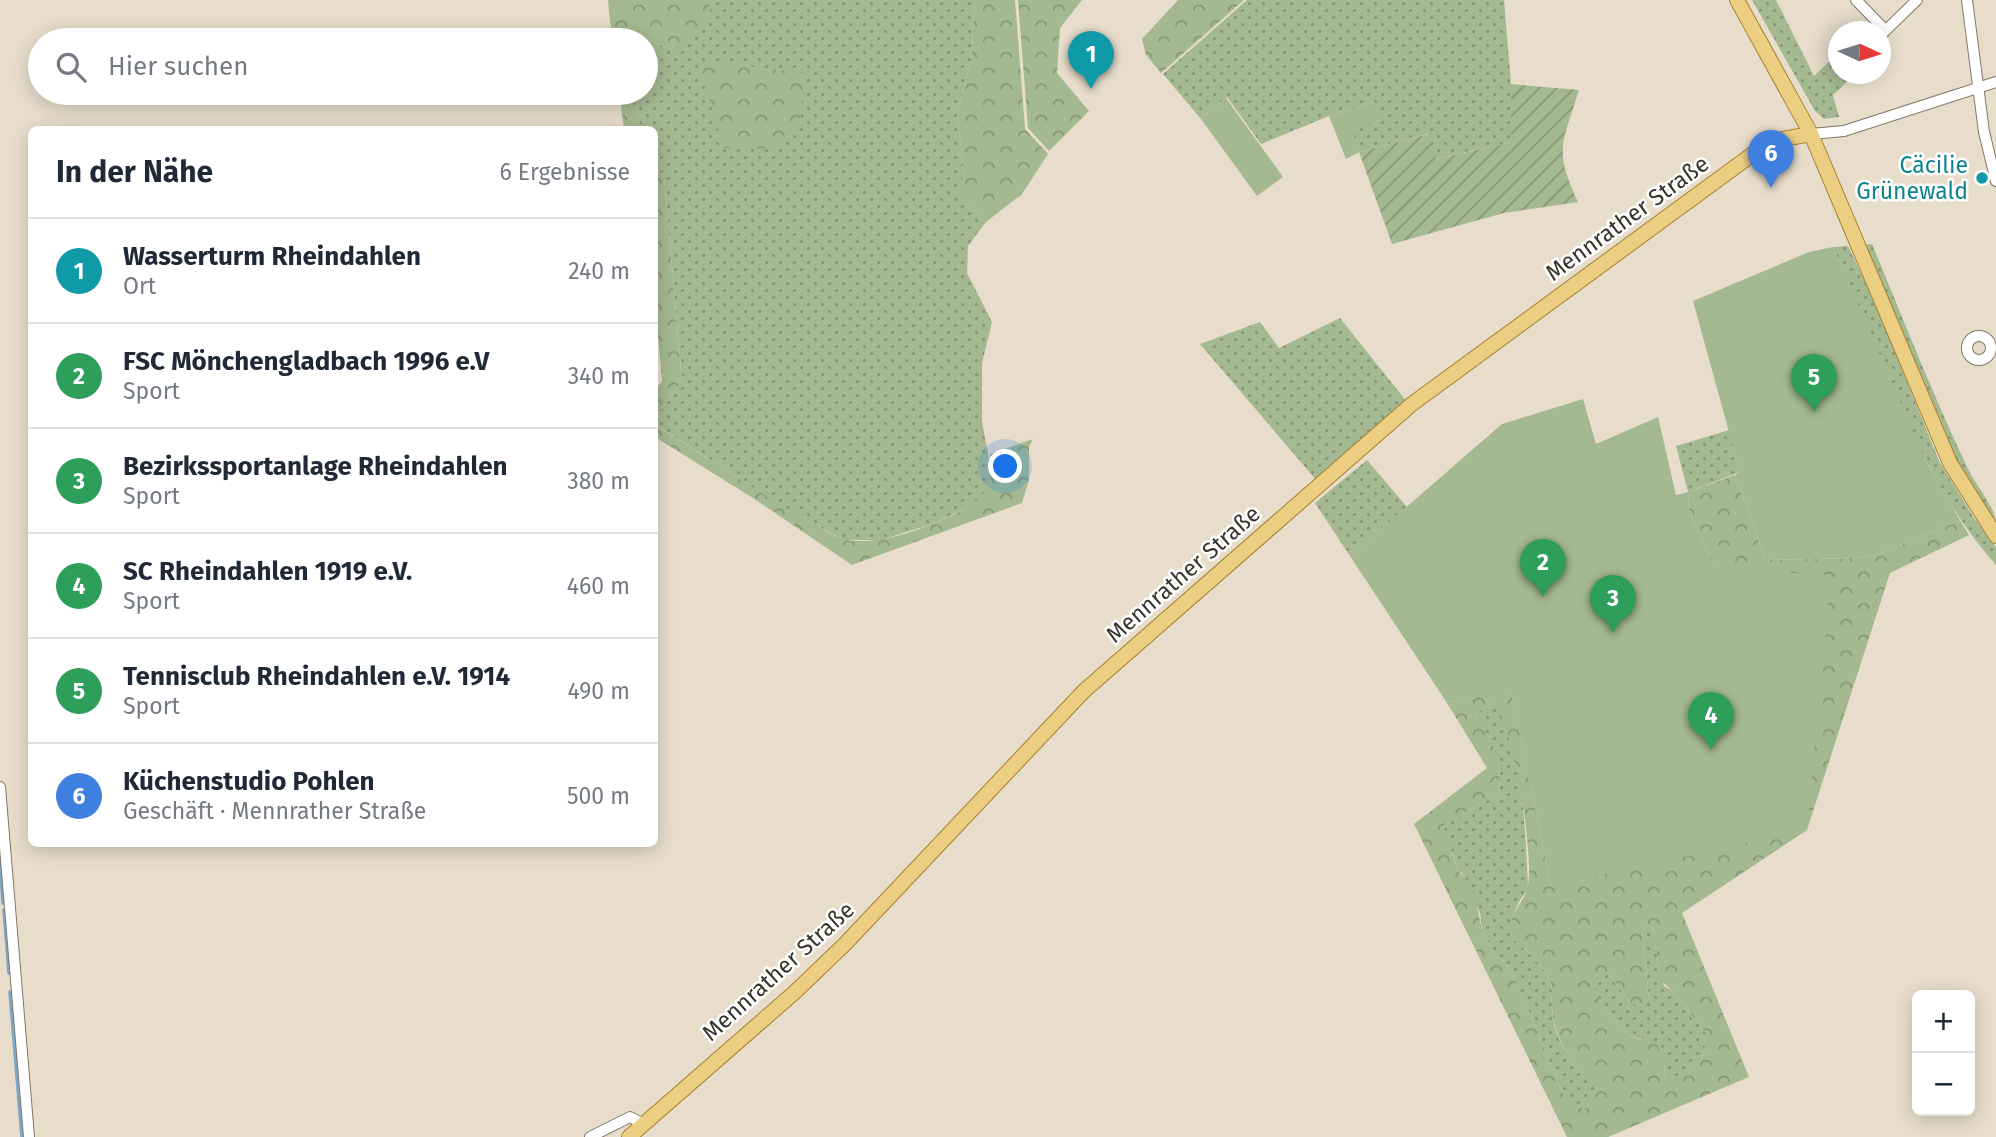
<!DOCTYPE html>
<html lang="de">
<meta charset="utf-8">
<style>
:root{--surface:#fff;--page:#f6f6f7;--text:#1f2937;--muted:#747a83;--line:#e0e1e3;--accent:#1a73e8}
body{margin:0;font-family:"Fira Sans",sans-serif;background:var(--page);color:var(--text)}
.controls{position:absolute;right:21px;bottom:21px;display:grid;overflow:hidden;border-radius:10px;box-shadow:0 4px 18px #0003}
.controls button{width:63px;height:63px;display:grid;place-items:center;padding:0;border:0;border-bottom:2px solid var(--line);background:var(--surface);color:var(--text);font:35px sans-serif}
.compass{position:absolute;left:1828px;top:21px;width:63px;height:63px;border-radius:50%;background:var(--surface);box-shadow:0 4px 18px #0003;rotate:94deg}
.you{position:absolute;left:1006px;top:467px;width:24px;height:24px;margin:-18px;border:5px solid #fff;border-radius:50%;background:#1a73e8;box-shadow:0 0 0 10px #1a73e833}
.badge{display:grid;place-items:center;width:46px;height:46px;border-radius:50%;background:var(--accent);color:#fff;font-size:23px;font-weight:700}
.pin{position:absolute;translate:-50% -58px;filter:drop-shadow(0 2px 4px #0008)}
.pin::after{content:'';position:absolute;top:37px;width:24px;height:21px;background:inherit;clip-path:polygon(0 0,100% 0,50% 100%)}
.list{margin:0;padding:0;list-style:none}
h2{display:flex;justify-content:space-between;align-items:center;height:91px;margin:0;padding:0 28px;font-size:30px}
h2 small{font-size:23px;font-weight:400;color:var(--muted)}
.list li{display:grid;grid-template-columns:46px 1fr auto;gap:21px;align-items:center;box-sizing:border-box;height:105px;padding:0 28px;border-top:2px solid var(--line)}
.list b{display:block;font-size:26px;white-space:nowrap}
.list p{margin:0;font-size:23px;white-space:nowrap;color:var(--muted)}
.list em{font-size:23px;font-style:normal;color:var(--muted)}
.icon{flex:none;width:38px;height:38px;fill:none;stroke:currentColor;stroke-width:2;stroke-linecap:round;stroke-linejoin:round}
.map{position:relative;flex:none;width:1996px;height:1137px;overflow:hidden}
.search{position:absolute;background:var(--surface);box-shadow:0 4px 18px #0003;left:28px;top:28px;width:630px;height:77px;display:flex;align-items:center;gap:18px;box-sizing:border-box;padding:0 24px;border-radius:38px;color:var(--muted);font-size:26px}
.panel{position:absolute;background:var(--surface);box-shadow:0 4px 18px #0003;left:28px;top:126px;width:630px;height:721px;border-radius:10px}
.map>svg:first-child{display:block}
.grass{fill:url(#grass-dots)}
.forest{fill:url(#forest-crowns);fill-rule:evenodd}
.garden{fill:url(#garden-furrows)}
.pitch{fill:#a4b991}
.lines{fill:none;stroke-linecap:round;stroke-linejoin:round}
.stream{stroke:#7fa6c7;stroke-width:3.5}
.minor-casing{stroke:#817767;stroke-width:12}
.major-casing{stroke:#a5822f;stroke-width:16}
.minor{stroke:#fff;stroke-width:10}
.major{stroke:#ecce83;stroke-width:14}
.culture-dot{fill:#0f9aa8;stroke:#fff;stroke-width:2.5}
.labels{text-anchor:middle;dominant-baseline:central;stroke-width:5;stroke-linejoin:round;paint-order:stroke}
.culture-label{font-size:23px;fill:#0d838f;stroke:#fff;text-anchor:end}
.street-label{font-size:23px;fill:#37332c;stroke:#fff}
</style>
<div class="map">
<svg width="1996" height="1137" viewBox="0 0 1996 1137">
<defs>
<pattern id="grass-dots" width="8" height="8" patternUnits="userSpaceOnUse" patternTransform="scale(1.75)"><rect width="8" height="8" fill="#a4b991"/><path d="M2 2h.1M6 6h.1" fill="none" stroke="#869777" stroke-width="1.8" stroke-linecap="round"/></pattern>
<pattern id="forest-crowns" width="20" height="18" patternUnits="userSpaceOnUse" patternTransform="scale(1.75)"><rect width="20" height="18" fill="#a4b991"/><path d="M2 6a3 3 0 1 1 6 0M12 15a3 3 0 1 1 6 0" fill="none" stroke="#869777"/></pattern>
<pattern id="garden-furrows" width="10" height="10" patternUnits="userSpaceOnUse" patternTransform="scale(1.75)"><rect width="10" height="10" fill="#a4b991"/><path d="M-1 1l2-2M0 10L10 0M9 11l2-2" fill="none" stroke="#869777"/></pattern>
</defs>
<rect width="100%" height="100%" fill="#e8ddcb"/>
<g class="grass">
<path d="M710 0H975L971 61 957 113 964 174 959 191 986 222 968 246 967 273 992 322 982 363V422L992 474 988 491 971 506 932 524 881 540H843L778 504 655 424V418L682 381 664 177 655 164 654 130 640 129 636 93H646V40H631L630 32 670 49C692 39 711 27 710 0Z"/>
<polygon points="1247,0 1504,0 1511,84 1511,142 1435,159 1428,134 1359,152 1351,129 1375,102 1329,116 1261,144 1227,97 1201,119 1163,74"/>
<polygon points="1752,0 1776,0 1814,76 1838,53 1839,74 1849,74 1847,76 1850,79 1833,95 1839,117 1824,119 1815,111"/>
<path d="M1872 244C1904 321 1934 398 1970 473 1978 488 1996 508 1996 525L1950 449 1866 245Z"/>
<path d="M1848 246 1877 307 1939 461 1974 518 1996 547V565C1921 482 1878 350 1833 247Z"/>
<polygon points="1340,318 1407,402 1317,481 1200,344 1260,322 1279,348"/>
<polygon points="1729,430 1740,472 1688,492 1676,446"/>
<polygon points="1367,460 1407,507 1350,556 1315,503"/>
<path d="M1492 703C1522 721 1527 854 1528 889 1516 904 1509 920 1512 938 1526 950 1540 962 1549 979 1554 988 1551 996 1552 1006 1553 1039 1569 1061 1595 1078L1597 1090 1586 1109 1576 1108 1563 1093 1512 972 1504 961 1494 955 1482 930 1480 913 1462 873 1457 868C1454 854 1446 841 1443 826L1499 793C1503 759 1491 742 1475 714Z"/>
<path d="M1646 923 1654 930 1658 964 1664 986 1673 991 1706 1033C1705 1065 1696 1072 1665 1080L1664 1060 1642 1039 1630 1036 1615 1021 1592 988 1608 973 1631 1004 1644 1005 1649 999 1642 931Z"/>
</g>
<g class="forest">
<path d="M608 0H710C711 31 696 38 670 49L631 32V40H612Z"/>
<polygon points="975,0 1015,0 1025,129 1048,154 1022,194 986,222 958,191 964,174 957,113 971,61"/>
<polygon points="1018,0 1082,0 1060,28 1057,73 1089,111 1049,151 1028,128"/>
<polygon points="1178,0 1244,0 1161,73 1146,55 1142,39"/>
<polygon points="697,60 803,73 801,116 779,149 724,148"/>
<polygon points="619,93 636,93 640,129 624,129"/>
<polygon points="655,164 664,177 682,381 655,418 655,390 662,381 654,289"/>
<path d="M654 424C707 457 758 493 813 523 822 528 835 538 846 540 880 545 917 531 948 517 983 501 993 493 990 454L1033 439 1029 447V480L1022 503 852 565 756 500 655 437Z"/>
<path d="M1735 475 1766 560 1856 558 1877 555 1960 520 1969 535 1890 573 1807 830 1682 913 1749 1077 1608 1137H1567L1414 824 1487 768 1447 703 1511 690 1551 886 1715 569 1689 510 1688 492ZM1492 703C1513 717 1536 866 1527 889 1520 910 1507 912 1512 938 1526 950 1540 962 1549 979 1554 988 1551 996 1552 1006 1554 1039 1569 1061 1595 1079L1597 1090 1586 1109 1576 1107 1563 1093 1512 972 1504 961 1494 955 1482 930 1474 892 1457 868 1443 826 1499 793C1503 759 1492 742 1475 714ZM1646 923 1654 930 1660 980 1673 991 1706 1033C1705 1065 1696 1072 1665 1079L1664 1060 1657 1044 1630 1036 1615 1021 1592 988 1608 973 1631 1004 1644 1005 1649 999 1642 931Z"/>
</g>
<path class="garden" d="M1511 84 1579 90C1563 143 1553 149 1578 202L1504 213 1392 244 1359 152 1429 134 1436 159 1511 142Z"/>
<g class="pitch">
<polygon points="1226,98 1283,177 1257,196 1201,119"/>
<polygon points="1375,102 1381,119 1352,129 1359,152 1346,159 1329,116"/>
<polygon points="1833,247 1928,465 1960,520 1877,555 1856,558 1766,560 1735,475 1740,472 1693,301 1809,252"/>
<polygon points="1583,399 1596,444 1658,417 1676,495 1688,492 1689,510 1715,569 1831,575 1807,830 1551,886 1511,691 1447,703 1350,556 1502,424"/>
</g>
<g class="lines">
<g class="stream">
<polyline points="0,863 3,903"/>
<polyline points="4,910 9,973"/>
<polyline points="10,992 22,1137"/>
</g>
<g class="minor-casing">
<g id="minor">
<polyline points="1856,0 1885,30"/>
<polyline points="1967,0 1984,132 1996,181"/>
<polyline points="1881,35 1917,0"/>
<polyline points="1811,134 1844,131 1996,82"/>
<circle cx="1979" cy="348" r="12"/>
<polyline points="0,787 29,1137"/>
<polyline points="590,1137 630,1117 642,1123"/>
</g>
</g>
<g class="major-casing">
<g id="major">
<polyline points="1737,0 1811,134 1950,463 1996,536"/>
<polyline points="629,1137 795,992 845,944 1084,691 1412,404 1761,148 1783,139 1811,134"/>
</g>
</g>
<use href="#minor" class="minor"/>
<use href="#major" class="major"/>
</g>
<circle class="culture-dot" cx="1982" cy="178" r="7"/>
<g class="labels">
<g class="culture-label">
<text x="1968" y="165">Cäcilie<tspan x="1968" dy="26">Grünewald</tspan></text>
</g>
<g class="street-label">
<text transform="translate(1627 218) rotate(-36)">Mennrather Straße</text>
<text transform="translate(1183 574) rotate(-41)">Mennrather Straße</text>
<text transform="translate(778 971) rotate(-42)">Mennrather Straße</text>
</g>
</g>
</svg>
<div class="controls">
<button>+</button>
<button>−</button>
</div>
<svg class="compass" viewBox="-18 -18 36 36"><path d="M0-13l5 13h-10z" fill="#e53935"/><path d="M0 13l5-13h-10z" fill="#747a83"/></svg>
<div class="you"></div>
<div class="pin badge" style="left:1091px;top:89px;background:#0f9aa8">1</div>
<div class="pin badge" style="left:1543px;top:597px;background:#2e9e5b">2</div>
<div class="pin badge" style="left:1613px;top:633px;background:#2e9e5b">3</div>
<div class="pin badge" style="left:1711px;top:750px;background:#2e9e5b">4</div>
<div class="pin badge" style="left:1814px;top:412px;background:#2e9e5b">5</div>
<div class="pin badge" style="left:1771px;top:188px;background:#3f7fe0">6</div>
<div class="search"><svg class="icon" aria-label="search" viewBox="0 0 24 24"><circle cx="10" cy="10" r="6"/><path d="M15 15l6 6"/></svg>Hier suchen</div>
<section class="panel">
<h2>In der Nähe<small>6 Ergebnisse</small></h2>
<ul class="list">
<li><span class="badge" style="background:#0f9aa8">1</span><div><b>Wasserturm Rheindahlen</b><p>Ort</p></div><em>240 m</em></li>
<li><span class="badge" style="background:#2e9e5b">2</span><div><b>FSC Mönchengladbach 1996 e.V</b><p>Sport</p></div><em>340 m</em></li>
<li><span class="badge" style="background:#2e9e5b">3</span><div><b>Bezirkssportanlage Rheindahlen</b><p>Sport</p></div><em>380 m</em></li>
<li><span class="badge" style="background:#2e9e5b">4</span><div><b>SC Rheindahlen 1919 e.V.</b><p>Sport</p></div><em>460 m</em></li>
<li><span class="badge" style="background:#2e9e5b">5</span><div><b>Tennisclub Rheindahlen e.V. 1914</b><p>Sport</p></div><em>490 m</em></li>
<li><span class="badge" style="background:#3f7fe0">6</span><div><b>Küchenstudio Pohlen</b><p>Geschäft · Mennrather Straße</p></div><em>500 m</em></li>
</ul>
</section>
</div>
